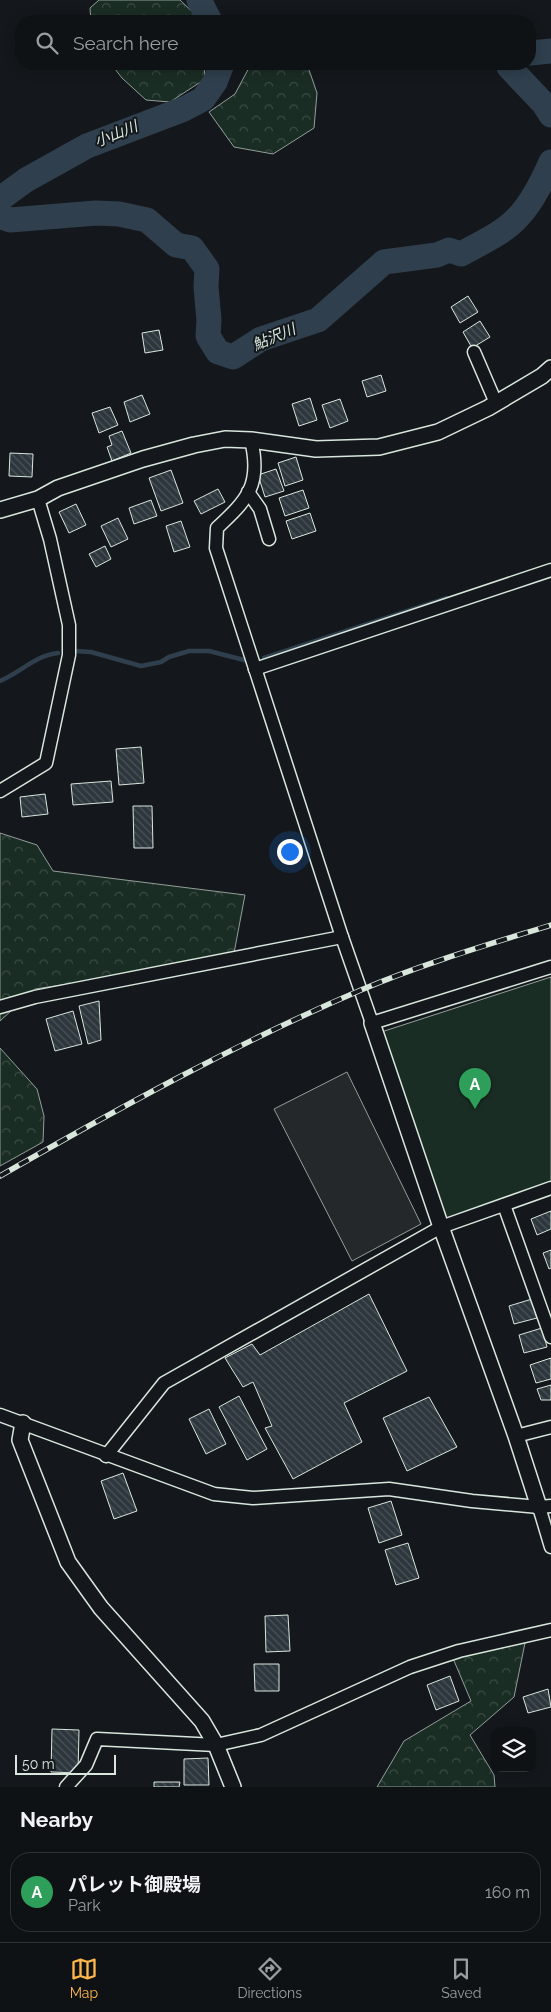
<!DOCTYPE html>
<meta charset="utf-8">
<style>
:root{--surface:#0f1215;--page:#181b1e;--text:#f1f3f6;--muted:#9b9ea0;--line:#2f3234;--accent:#ffb74d}
body{margin:0;font-family:Raleway,"Noto Sans JP",sans-serif;background:var(--page);color:var(--text)}
.controls{position:absolute;right:15px;bottom:15px;display:grid;overflow:hidden;border-radius:10px;box-shadow:0 2px 12px #0003}
.controls button{width:45px;height:45px;display:grid;place-items:center;padding:0;border:0;border-bottom:1px solid var(--line);background:var(--surface);color:var(--text);font:25px sans-serif}
.scale{position:absolute;left:15px;bottom:12px;width:101px;box-sizing:border-box;padding-left:5px;border:2px solid #d8e6dc;border-top:0;font-size:14px;line-height:18px;white-space:nowrap;color:#d8e6dc;-webkit-text-stroke:4px #14181c;paint-order:stroke}
.you{position:absolute;left:289px;top:851px;width:18px;height:18px;margin:-12px;border:4px solid #fff;border-radius:50%;background:#1a73e8;box-shadow:0 0 0 8px #1a73e833}
.badge{display:grid;place-items:center;width:32px;height:32px;border-radius:50%;background:var(--accent);color:#fff;font-size:16px;font-weight:700}
.pin{position:absolute;translate:-50% -41px;filter:drop-shadow(0 1px 2px #0008)}
.pin::after{content:'';position:absolute;top:26px;width:18px;height:15px;background:inherit;clip-path:polygon(0 0,100% 0,50% 100%)}
.list{margin:0;padding:0;list-style:none}
h2{display:flex;justify-content:space-between;align-items:center;height:65px;margin:0;padding:0 20px;font-size:21px}
h2 small{font-size:16px;font-weight:400;color:var(--muted)}
.list li{display:grid;grid-template-columns:32px 1fr auto;gap:15px;align-items:center;box-sizing:border-box;height:80px;margin:0 10px 10px;padding:0 10px;border:1px solid var(--line);border-radius:20px}
.list b{display:block;font-size:19px;white-space:nowrap}
.list p{margin:0;font-size:16px;white-space:nowrap;color:var(--muted)}
.list em{font-size:16px;font-style:normal;color:var(--muted)}
.icon{flex:none;width:28px;height:28px;fill:none;stroke:currentColor;stroke-width:2;stroke-linecap:round;stroke-linejoin:round}
.map{position:relative;flex:none;width:551px;height:1787px;overflow:hidden}
.search{position:absolute;background:var(--surface);box-shadow:0 2px 12px #0003;left:15px;right:15px;top:15px;height:55px;display:flex;align-items:center;gap:12px;box-sizing:border-box;padding:0 18px;border-radius:20px;color:var(--muted);font-size:19px}
.sheet{height:155px;background:var(--surface)}
nav{display:flex;justify-content:space-around;align-items:center;box-sizing:border-box;height:70px;border-top:1px solid var(--line);background:var(--surface);font-size:14px;color:var(--muted)}
nav a{display:grid;justify-items:center;gap:2px}
nav .on{color:var(--accent)}
.map>svg:first-child{display:block}
.forest{fill:url(#forest-crowns);stroke:#939e99}
.park{fill:#1a2d24;stroke:#939e99}
.parking{fill:#24282b;stroke:#939e99}
.lines{fill:none;stroke-linecap:round;stroke-linejoin:round}
.stream{stroke:#2f3f4d;stroke-width:4.5}
.river{stroke:#2f3f4d;stroke-width:25}
.building{fill:url(#building-back-hatch);stroke:#d8e6dc}
.minor-casing{stroke:#d8e6dc;stroke-width:15}
.tertiary-casing{stroke:#d8e6dc;stroke-width:18}
.minor{stroke:#14181c;stroke-width:12}
.tertiary{stroke:#14181c;stroke-width:15}
.rail-casing{stroke:#d8e6dc;stroke-width:5.5}
.rail{stroke:#14181c;stroke-width:4;stroke-dasharray:11;stroke-linecap:butt}
.labels{text-anchor:middle;dominant-baseline:central;stroke-width:4;stroke-linejoin:round;paint-order:stroke}
.water-label{font-size:15px;font-style:italic;fill:#d8e6dc;stroke:#14181c}
</style>
<div class="map">
<svg width="551" height="1787" viewBox="0 0 551 1787">
<defs>
<pattern id="forest-crowns" width="20" height="18" patternUnits="userSpaceOnUse" patternTransform="scale(1.25)"><rect width="20" height="18" fill="#1a2d24"/><path d="M2 6a3 3 0 1 1 6 0M12 15a3 3 0 1 1 6 0" fill="none" stroke="#3b4b43"/></pattern>
<pattern id="building-back-hatch" width="6" height="6" patternUnits="userSpaceOnUse" patternTransform="scale(1.25)"><rect width="6" height="6" fill="#2c363c"/><path d="M-1 5l2 2M0 0l6 6M5-1l2 2" fill="none" stroke="#4a5358"/></pattern>
</defs>
<rect width="100%" height="100%" fill="#14181c"/>
<g class="forest">
<polygon points="99,0 180,0 200,19 200,21 91,21 90,8"/>
<polygon points="111,64 204,64 205,79 170,102 146,100 122,78"/>
<polygon points="251,64 307,64 317,93 314,128 273,154 234,147 209,112 235,94"/>
<polygon points="0,833 37,845 53,871 245,895 234,953 94,980 35,989 0,1021"/>
<polygon points="0,1048 37,1089 44,1116 43,1142 0,1166"/>
<polygon points="525,1643 514,1697 470,1735 494,1775 495,1787 377,1787 404,1741 471,1701 452,1656"/>
</g>
<polygon class="park" points="551,977 551,1183 440,1224 372,1035"/>
<polygon class="parking" points="347,1072 421,1224 352,1261 274,1109"/>
<g class="lines">
<g class="stream">
<polyline points="75,651 91,652 141,666 161,662 169,657 189,651 209,651 248,661"/>
<polyline points="264,658 447,598"/>
<path d="M0 681C20 673 36 655 58 653"/>
</g>
<g class="river">
<polyline points="199,0 210,21"/>
<polyline points="530,53 551,51"/>
<polyline points="510,64 509,67 544,104 551,115"/>
<polyline points="0,199 26,180 87,146 184,109 203,99 215,82 222,64"/>
<path d="M0 216 10 220 96 213 119 214 147 220 176 245 192 248 207 269 206 287 209 320 208 336 218 352 233 357 261 339 318 320 384 262 437 255 449 250 461 254C481 243 504 233 519 216 533 201 543 180 551 162"/>
</g>
</g>
<g class="building">
<polygon points="468,296 478,312 460,323 451,307"/>
<polygon points="480,321 490,337 472,348 463,332"/>
<polygon points="159,330 163,350 145,353 142,333"/>
<polygon points="381,375 386,391 367,397 362,381"/>
<polygon points="142,395 150,414 130,422 124,402"/>
<polygon points="310,398 317,420 299,426 292,404"/>
<polygon points="340,399 348,421 330,428 322,405"/>
<polygon points="110,407 118,425 99,433 92,413"/>
<polygon points="122,431 131,453 112,461 107,447 112,445 109,436"/>
<polygon points="10,453 33,454 32,477 9,476"/>
<polygon points="296,457 303,480 285,486 278,463"/>
<polygon points="276,469 284,491 265,497 258,475"/>
<polygon points="171,470 183,503 161,511 149,478"/>
<polygon points="218,489 225,502 201,514 194,501"/>
<polygon points="303,490 309,508 285,516 279,498"/>
<polygon points="151,500 157,516 134,524 129,508"/>
<polygon points="76,504 86,525 69,533 59,512"/>
<polygon points="310,513 316,531 292,539 286,521"/>
<polygon points="118,518 128,539 111,547 101,526"/>
<polygon points="181,521 190,547 174,552 166,526"/>
<polygon points="105,546 111,559 96,567 89,554"/>
<polygon points="141,747 144,783 119,785 116,749"/>
<polygon points="111,781 113,802 73,805 71,784"/>
<polygon points="45,794 48,814 22,817 20,797"/>
<polygon points="133,806 152,806 153,848 134,848"/>
<polygon points="99,1001 101,1040 88,1044 79,1006"/>
<polygon points="73,1011 82,1044 55,1051 46,1019"/>
<polygon points="551,1211 551,1229 537,1235 531,1219"/>
<polygon points="551,1250 551,1268 549,1269 543,1253"/>
<polygon points="369,1294 407,1371 344,1403 362,1442 293,1479 265,1428 272,1426 253,1382 243,1387 225,1358 252,1344 260,1355"/>
<polygon points="532,1299 537,1318 514,1324 509,1306"/>
<polygon points="542,1328 547,1347 524,1353 519,1335"/>
<polygon points="551,1358 551,1379 536,1383 530,1365"/>
<polygon points="551,1385 551,1400 541,1400 537,1389"/>
<polygon points="239,1396 267,1449 247,1460 219,1407"/>
<polygon points="429,1397 457,1447 407,1471 383,1418"/>
<polygon points="209,1409 226,1444 206,1454 189,1419"/>
<polygon points="123,1473 137,1511 114,1519 101,1481"/>
<polygon points="391,1501 402,1535 379,1543 368,1508"/>
<polygon points="408,1543 419,1578 396,1585 385,1550"/>
<polygon points="288,1615 290,1651 266,1652 265,1616"/>
<polygon points="254,1664 279,1664 279,1691 255,1691"/>
<polygon points="450,1676 459,1701 436,1710 427,1685"/>
<polygon points="548,1689 551,1707 528,1713 523,1697"/>
<polygon points="52,1729 79,1730 78,1773 51,1772"/>
<polygon points="208,1758 209,1785 184,1785 184,1759"/>
<polygon points="154,1782 180,1782 179,1787 154,1787"/>
</g>
<g class="lines">
<g class="minor-casing">
<g id="minor">
<polyline points="474,352 496,403"/>
<path d="M251 440C262 485 247 500 217 528L216 548 342 937 372 1023 551 967"/>
<polyline points="248,492 260,509 269,539"/>
<polyline points="255,669 551,570"/>
<polyline points="0,791 46,763 69,655 69,625 50,539 38,499"/>
<polyline points="0,1007 35,997 342,937"/>
<polyline points="504,1205 551,1337"/>
<polyline points="0,1415 214,1494 253,1498 389,1489 472,1501 539,1507 551,1506"/>
<polyline points="516,1436 551,1427"/>
<polyline points="106,1456 164,1383 441,1227 551,1188"/>
<polyline points="539,1507 551,1547"/>
<polyline points="66,1787 86,1765 97,1739 216,1745 261,1735 410,1667 459,1651 551,1630"/>
</g>
</g>
<g class="tertiary-casing">
<g id="tertiary">
<polyline points="0,510 38,499 58,488 143,459 194,445 225,439 251,440 316,449 379,447 438,432 488,408 542,376 551,368"/>
<polyline points="372,1023 440,1224 516,1436 539,1507"/>
<polyline points="23,1423 20,1440 68,1562 101,1608 202,1721 216,1745 233,1787"/>
</g>
</g>
<use href="#minor" class="minor"/>
<use href="#tertiary" class="tertiary"/>
<g class="rail-casing">
<path id="rail" d="M0 1176C117 1109 237 1043 361 990 422 964 487 945 551 925"/>
</g>
<use href="#rail" class="rail"/>
</g>
<g class="labels">
<g class="water-label">
<text transform="translate(116 134) rotate(-22)">小山川</text>
<text transform="translate(274 337) rotate(-23)">鮎沢川</text>
</g>
</g>
</svg>
<div class="controls">
<button><svg class="icon" aria-label="layers" viewBox="0 0 24 24"><path d="M12 4l9 5-9 5-9-5zM3 14l9 5 9-5"/></svg></button>
</div>
<div class="scale">50 m</div>
<div class="you"></div>
<div class="pin badge" style="left:475px;top:1109px;background:#2e9e5b">A</div>
<div class="search"><svg class="icon" aria-label="search" viewBox="0 0 24 24"><circle cx="10" cy="10" r="6"/><path d="M15 15l6 6"/></svg>Search here</div>
</div>
<section class="sheet">
<h2>Nearby<small></small></h2>
<ul class="list">
<li><span class="badge" style="background:#2e9e5b">A</span><div><b>パレット御殿場</b><p>Park</p></div><em>160 m</em></li>
</ul>
</section>
<nav>
<a class="on"><svg class="icon" aria-label="map" viewBox="0 0 24 24"><path d="M3 6l6-2 6 2 6-2v14l-6 2-6-2-6 2zM9 4v14M15 6v14"/></svg>Map</a>
<a><svg class="icon" aria-label="directions" viewBox="0 0 24 24"><path d="M12 3l9 9-9 9-9-9zM9 14v-3h6M13 9l2 2-2 2"/></svg>Directions</a>
<a><svg class="icon" aria-label="saved" viewBox="0 0 24 24"><path d="M7 4h10v16l-5-4-5 4z"/></svg>Saved</a>
</nav>
